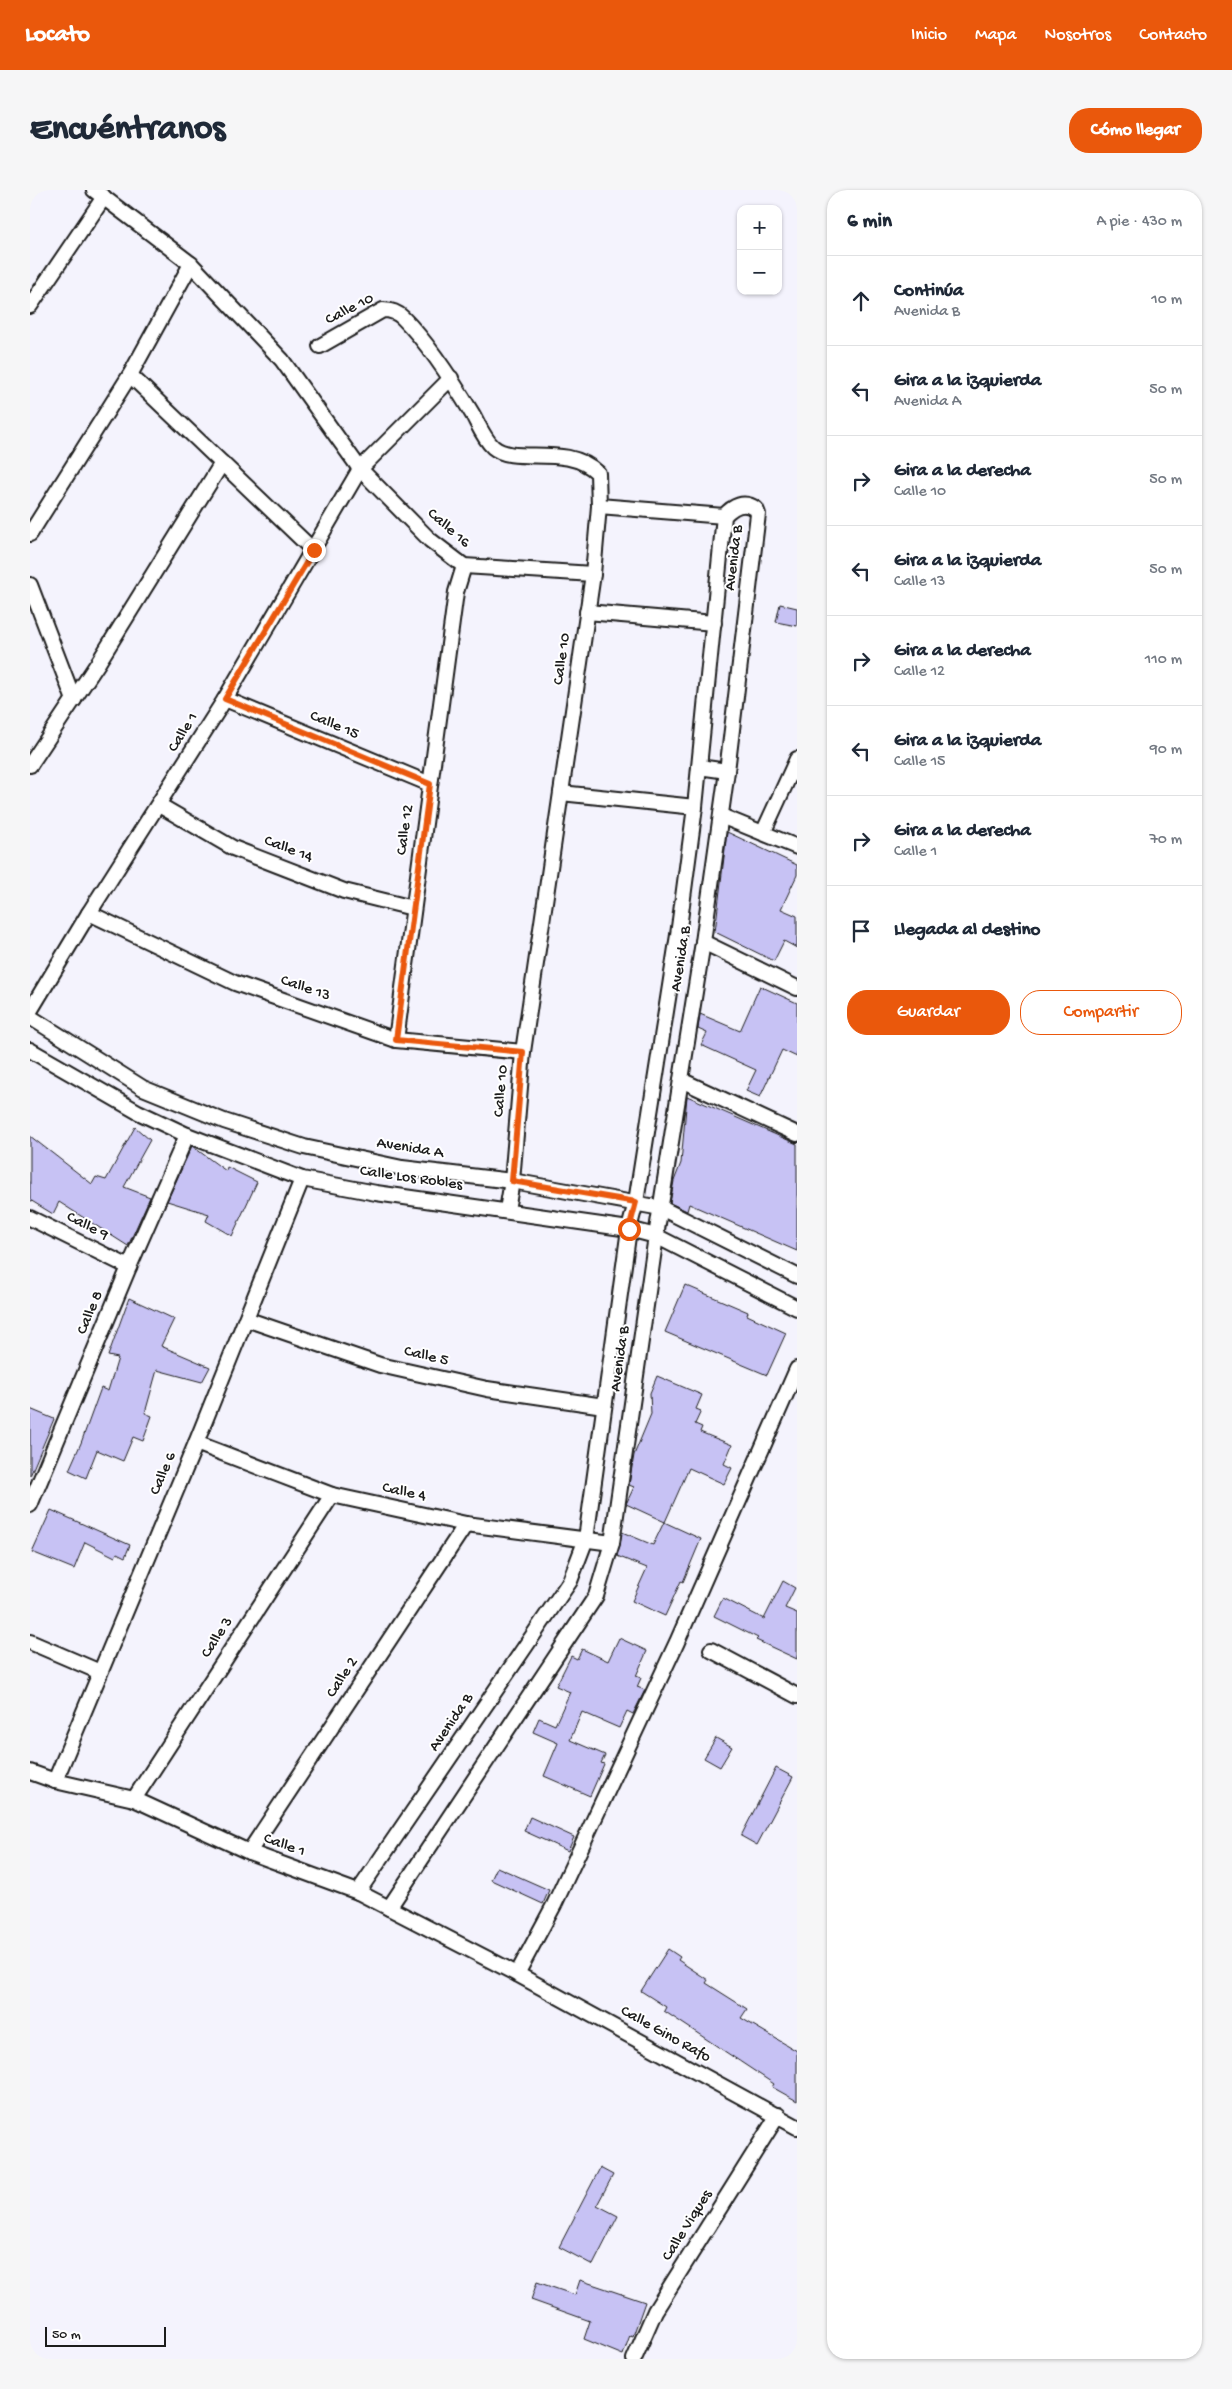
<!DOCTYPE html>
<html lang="es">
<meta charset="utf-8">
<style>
:root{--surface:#fff;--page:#f6f6f7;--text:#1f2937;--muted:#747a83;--line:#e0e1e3;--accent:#ea580c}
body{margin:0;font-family:"Gochi Hand",sans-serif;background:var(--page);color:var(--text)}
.controls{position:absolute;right:15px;top:15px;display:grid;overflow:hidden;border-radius:10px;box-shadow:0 1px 4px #0004}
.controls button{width:45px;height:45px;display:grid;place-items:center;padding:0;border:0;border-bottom:1px solid var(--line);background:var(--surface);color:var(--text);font:25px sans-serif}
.scale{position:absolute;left:15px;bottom:12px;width:121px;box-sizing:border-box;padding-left:5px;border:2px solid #1c1c1c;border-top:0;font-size:14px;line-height:18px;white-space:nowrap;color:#1c1c1c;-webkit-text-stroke:4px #fff;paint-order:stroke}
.stop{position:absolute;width:15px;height:15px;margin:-11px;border:4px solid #ea580c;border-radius:50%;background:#fff}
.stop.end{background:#ea580c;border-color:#fff;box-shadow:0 1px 5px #0008}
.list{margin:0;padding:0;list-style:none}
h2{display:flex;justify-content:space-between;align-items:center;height:65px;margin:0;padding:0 20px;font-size:21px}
h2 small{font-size:16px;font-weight:400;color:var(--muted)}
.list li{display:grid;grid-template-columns:32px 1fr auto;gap:15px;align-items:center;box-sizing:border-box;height:90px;padding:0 20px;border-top:1px solid var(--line)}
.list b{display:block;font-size:19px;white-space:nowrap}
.list p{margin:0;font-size:16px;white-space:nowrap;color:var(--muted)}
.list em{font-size:16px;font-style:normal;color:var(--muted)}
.actions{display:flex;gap:10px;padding:15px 20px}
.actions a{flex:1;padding:11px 0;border:1px solid var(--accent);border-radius:20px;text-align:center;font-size:18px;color:var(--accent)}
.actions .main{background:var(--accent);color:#fff}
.icon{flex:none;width:28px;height:28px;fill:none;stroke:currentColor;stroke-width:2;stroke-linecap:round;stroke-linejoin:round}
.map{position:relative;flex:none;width:767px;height:2169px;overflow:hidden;border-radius:20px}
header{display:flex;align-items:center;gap:30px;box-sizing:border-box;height:70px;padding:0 25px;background:var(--accent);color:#fff}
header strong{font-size:24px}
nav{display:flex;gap:28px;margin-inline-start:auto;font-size:18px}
.intro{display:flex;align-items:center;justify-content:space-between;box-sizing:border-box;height:120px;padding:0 30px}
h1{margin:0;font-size:35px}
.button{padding:12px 22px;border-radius:20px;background:var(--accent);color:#fff;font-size:18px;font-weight:700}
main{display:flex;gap:30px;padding:0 30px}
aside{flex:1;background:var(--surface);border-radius:20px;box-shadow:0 1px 4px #0004}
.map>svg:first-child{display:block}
.building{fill:#c7c2f4;stroke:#1c1c1c}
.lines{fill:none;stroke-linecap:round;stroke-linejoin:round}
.minor-casing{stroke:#1c1c1c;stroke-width:18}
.minor{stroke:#fff;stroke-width:14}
.route{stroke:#ea580c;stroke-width:6}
.labels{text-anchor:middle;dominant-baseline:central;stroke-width:4;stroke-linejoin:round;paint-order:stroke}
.street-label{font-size:16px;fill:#1c1c1c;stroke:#fff}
</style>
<header>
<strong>Locato</strong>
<nav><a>Inicio</a><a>Mapa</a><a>Nosotros</a><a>Contacto</a></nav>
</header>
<div class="intro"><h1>Encuéntranos</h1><a class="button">Cómo llegar</a></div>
<main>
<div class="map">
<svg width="767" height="2169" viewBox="0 0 767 2169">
<rect width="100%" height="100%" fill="#f4f3fd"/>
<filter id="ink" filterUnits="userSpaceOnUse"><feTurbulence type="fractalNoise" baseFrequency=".02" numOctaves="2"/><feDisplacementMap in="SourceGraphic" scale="10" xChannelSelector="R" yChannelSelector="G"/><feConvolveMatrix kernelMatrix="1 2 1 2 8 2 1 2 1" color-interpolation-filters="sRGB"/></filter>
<g filter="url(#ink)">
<g class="building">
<polygon points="750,414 767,418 767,436 746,432"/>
<polygon points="697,642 767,675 767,685 751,719 767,726 767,758 754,751 744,771 685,742"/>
<polygon points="730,796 767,813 767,867 752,860 730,907 716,901 726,880 671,855 677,843 668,839 670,824 710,841"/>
<polygon points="657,906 767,954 767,1061 659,1014 657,1021 640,1013 644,991 651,973"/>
<polygon points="105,937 120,950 94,997 120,1007 98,1056 29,1012 23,1024 0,1010 0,946 62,994 66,987 76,990"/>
<polygon points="162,956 196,981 197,977 227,992 202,1046 176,1031 179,1024 137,1011"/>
<polygon points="655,1095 718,1122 717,1125 756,1143 737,1185 635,1142"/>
<polygon points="99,1108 144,1129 131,1156 180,1177 172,1192 127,1180 115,1223 122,1226 113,1251 103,1247 93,1271 67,1260 56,1288 39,1280 51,1253 71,1198 78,1201 88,1168 78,1166"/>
<polygon points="627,1186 672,1205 666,1219 671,1221 665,1234 672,1237 670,1242 702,1255 694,1274 702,1278 694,1294 659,1278 635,1332 596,1314 604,1297 599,1295 604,1265 621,1224 620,1203"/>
<polygon points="0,1219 24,1229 0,1286"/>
<polygon points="21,1320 100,1355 95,1367 87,1363 85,1367 55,1352 44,1379 2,1362"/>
<polygon points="634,1332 671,1349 653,1392 651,1391 635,1426 602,1411 617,1378 587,1366 592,1342 623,1355"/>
<polygon points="753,1391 765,1398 755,1418 767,1423 767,1469 726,1450 728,1448 684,1426 693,1408 734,1429"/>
<polygon points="589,1448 617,1461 606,1486 611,1488 607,1497 615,1500 603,1524 597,1521 589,1538 552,1522 540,1550 575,1565 571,1573 574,1574 560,1606 514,1586 528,1553 503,1542 509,1528 525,1535 540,1502 526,1496 541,1466 547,1469 552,1459 578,1471"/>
<polygon points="686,1548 702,1557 690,1577 674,1568"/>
<polygon points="746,1578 763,1587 727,1655 711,1646"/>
<polygon points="500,1627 544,1647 538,1661 494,1641"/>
<polygon points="467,1677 519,1700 513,1714 461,1690"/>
<polygon points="638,1759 650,1767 648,1770 678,1790 676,1793 717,1819 711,1828 767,1861 767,1911 742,1897 744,1894 634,1821 636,1817 611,1801"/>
<polygon points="570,1978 583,1985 567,2015 588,2026 563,2075 529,2057"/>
<polygon points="550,2090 615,2112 603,2146 600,2145 593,2165 554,2149 560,2131 501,2110 507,2092 545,2105"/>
</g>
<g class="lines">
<g class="minor-casing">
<g id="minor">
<polyline points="64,0 161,74 252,170 330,279 400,350 434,376 563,384"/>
<polyline points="0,116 74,7"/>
<path d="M290 156 353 120C361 120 367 122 373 128 399 154 424 193 443 225 448 234 454 249 463 257 485 276 536 252 568 283L569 316 563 384 493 862 482 991 477 1020"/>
<polyline points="100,185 283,360"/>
<polyline points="569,316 694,326"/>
<polyline points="0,344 100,185 161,74"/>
<polyline points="0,395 44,510"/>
<polyline points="557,422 684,433"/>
<polyline points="195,509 400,594"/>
<polyline points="0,575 68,473 192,273"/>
<polyline points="669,577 697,581"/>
<polyline points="531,603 665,617"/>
<polyline points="129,615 203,658 314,701 383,718"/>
<polyline points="691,626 767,657"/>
<polyline points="733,643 767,569"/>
<polyline points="59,723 205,793 366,850 493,862"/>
<polyline points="673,752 767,798"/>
<polyline points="0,821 59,723 195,509 330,279 421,188"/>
<polyline points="0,827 113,898 194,931 274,957 372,978 482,991 631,1018 767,1086"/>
<polyline points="366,850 426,402 434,376"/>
<polyline points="0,860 108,922 157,945 272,989 346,1003 599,1039 626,1046 767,1118"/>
<polyline points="651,890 767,944"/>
<polyline points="0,1028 99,1077"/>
<polyline points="216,1129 350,1175 457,1199 574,1216"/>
<polyline points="166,1253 302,1305 436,1334 582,1353"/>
<polyline points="0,1315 99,1077 157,945"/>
<polyline points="0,1452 70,1482"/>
<polyline points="681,1460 767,1506"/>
<polyline points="0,1582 25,1591 104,1609 219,1662 328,1702 487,1784 767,1937"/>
<polyline points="25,1591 166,1253 272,989"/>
<polyline points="104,1609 302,1305"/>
<polyline points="219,1662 436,1334"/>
<path d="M328 1702 540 1391 556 1349 599 1039 606 1012 648 745 665 617 694 326C703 316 714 310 726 319L728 324 697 581 673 752 626 1046 582 1353 566 1406 359 1718"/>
<polyline points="487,1784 524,1715 647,1452 767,1179"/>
<polyline points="604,2169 625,2121 748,1925"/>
</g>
</g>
<use href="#minor" class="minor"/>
</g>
</g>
<g class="lines" filter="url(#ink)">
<polyline class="route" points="284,360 195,509 400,594 366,850 493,862 482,991 606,1012 599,1039"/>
</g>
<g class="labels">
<g class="street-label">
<text transform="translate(320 120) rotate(-27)">Calle 10</text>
<text transform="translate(418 339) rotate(41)">Calle 16</text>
<text transform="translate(705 368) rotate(-83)">Avenida B</text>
<text transform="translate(533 469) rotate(-82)">Calle 10</text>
<text transform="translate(304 536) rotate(23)">Calle 15</text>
<text transform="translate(154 543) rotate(-58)">Calle 1</text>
<text transform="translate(376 640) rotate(-82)">Calle 12</text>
<text transform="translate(258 660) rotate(21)">Calle 14</text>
<text transform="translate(652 769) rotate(-81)">Avenida B</text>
<text transform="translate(275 799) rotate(19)">Calle 13</text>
<text transform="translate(472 901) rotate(-85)">Calle 10</text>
<text transform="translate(380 959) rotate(9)">Avenida A</text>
<text transform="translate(381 989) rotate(8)">Calle Los Robles</text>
<text transform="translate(57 1037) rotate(27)">Calle 9</text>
<text transform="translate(61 1123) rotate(-67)">Calle 8</text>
<text transform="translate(396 1167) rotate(13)">Calle 5</text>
<text transform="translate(591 1169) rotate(-82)">Avenida B</text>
<text transform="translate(134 1284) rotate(-67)">Calle 6</text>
<text transform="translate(374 1303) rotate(12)">Calle 4</text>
<text transform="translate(188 1448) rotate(-57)">Calle 3</text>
<text transform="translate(313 1488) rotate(-57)">Calle 2</text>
<text transform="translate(422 1533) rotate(-56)">Avenida B</text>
<text transform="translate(254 1656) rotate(20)">Calle 1</text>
<text transform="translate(635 1845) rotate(29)">Calle Gino Rafo</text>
<text transform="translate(658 2036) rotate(-58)">Calle Viques</text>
</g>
</g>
</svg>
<div class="controls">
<button>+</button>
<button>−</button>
</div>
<div class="scale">50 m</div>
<div class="stop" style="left:599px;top:1039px"></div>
<div class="stop end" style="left:284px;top:360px"></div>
</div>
<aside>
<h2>6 min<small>A pie · 430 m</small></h2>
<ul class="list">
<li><svg class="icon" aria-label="ahead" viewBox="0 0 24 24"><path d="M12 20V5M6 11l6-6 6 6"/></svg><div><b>Continúa</b><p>Avenida B</p></div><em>10 m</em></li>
<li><svg class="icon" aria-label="left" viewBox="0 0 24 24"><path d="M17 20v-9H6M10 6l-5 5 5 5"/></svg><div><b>Gira a la izquierda</b><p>Avenida A</p></div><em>50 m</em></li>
<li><svg class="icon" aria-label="right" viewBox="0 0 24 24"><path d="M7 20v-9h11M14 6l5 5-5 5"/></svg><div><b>Gira a la derecha</b><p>Calle 10</p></div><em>50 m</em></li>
<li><svg class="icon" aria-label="left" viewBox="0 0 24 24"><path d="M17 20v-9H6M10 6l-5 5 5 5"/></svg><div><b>Gira a la izquierda</b><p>Calle 13</p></div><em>50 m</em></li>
<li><svg class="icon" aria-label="right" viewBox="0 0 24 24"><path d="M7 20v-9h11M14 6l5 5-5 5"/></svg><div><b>Gira a la derecha</b><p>Calle 12</p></div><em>110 m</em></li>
<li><svg class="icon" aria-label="left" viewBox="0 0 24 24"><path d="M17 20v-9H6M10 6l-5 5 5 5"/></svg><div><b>Gira a la izquierda</b><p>Calle 15</p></div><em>90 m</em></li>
<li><svg class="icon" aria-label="right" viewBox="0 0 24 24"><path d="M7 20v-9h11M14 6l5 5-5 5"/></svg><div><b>Gira a la derecha</b><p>Calle 1</p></div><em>70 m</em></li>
<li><svg class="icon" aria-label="arrive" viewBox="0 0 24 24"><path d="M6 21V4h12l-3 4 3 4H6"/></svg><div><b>Llegada al destino</b></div></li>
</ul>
<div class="actions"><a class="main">Guardar</a><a>Compartir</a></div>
</aside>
</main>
